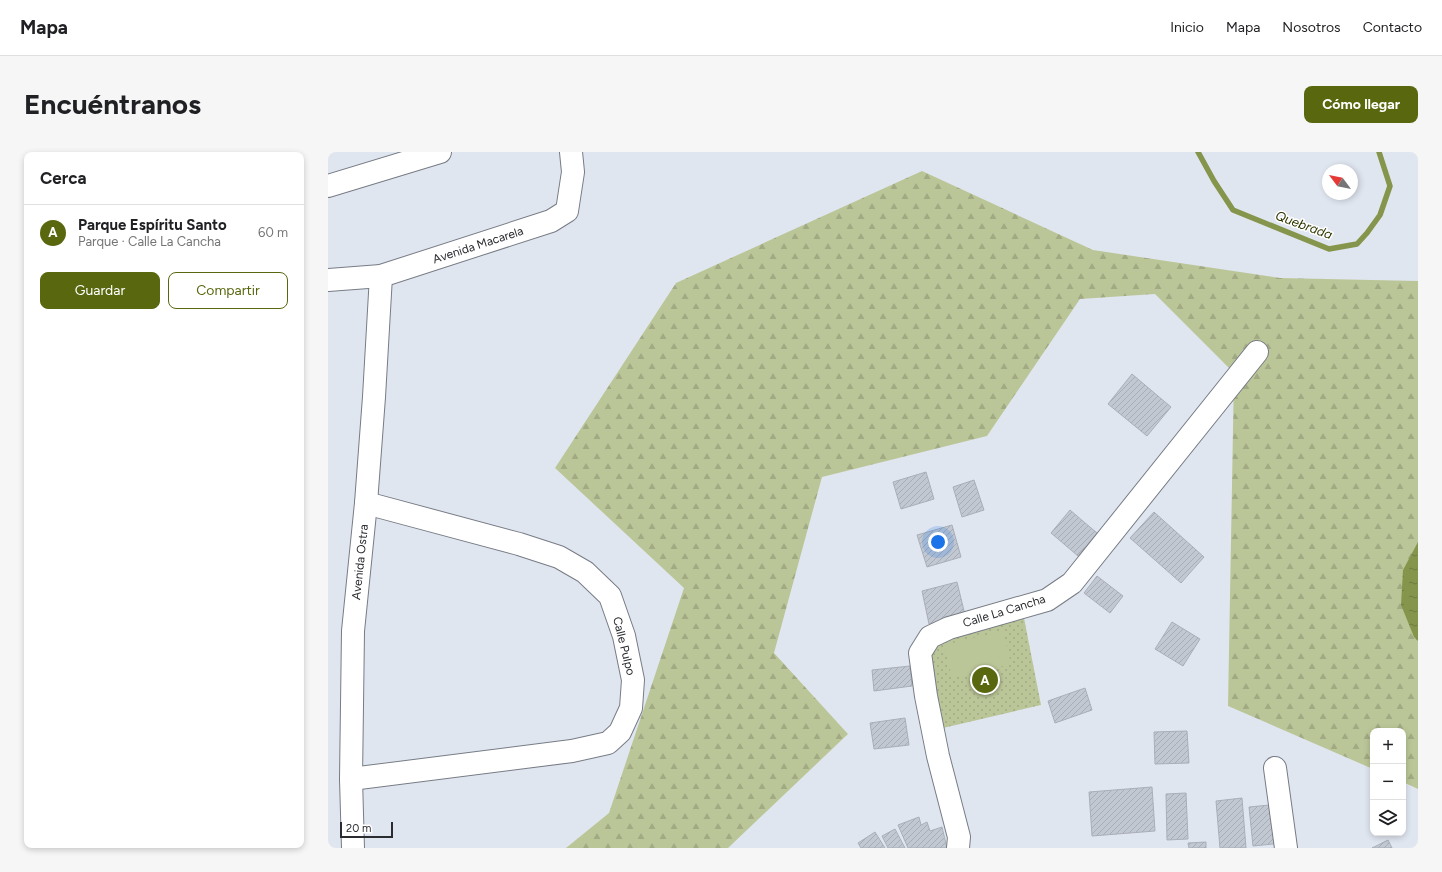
<!DOCTYPE html>
<html lang="es">
<meta charset="utf-8">
<style>
:root{--surface:#fff;--page:#f6f6f6;--text:#202124;--muted:#757577;--line:#e0e0e0;--accent:#59670e}
body{margin:0;font-family:Figtree,sans-serif;background:var(--page);color:var(--text)}
.controls{position:absolute;right:12px;bottom:12px;display:grid;overflow:hidden;border-radius:8px;box-shadow:0 2px 6px #0003}
.controls button{width:36px;height:36px;display:grid;place-items:center;padding:0;border:0;border-bottom:1px solid var(--line);background:var(--surface);color:var(--text);font:20px sans-serif}
.compass{position:absolute;left:994px;top:12px;width:36px;height:36px;border-radius:50%;background:var(--surface);box-shadow:0 2px 6px #0003;rotate:302deg}
.scale{position:absolute;left:12px;bottom:10px;width:53px;box-sizing:border-box;padding-left:4px;border:2px solid #2a2c30;border-top:0;font-size:11px;line-height:14px;white-space:nowrap;color:#2a2c30;-webkit-text-stroke:3px #fff;paint-order:stroke}
.you{position:absolute;left:610px;top:390px;width:14px;height:14px;margin:-10px;border:3px solid #fff;border-radius:50%;background:#1a73e8;box-shadow:0 0 0 6px #1a73e833}
.badge{display:grid;place-items:center;width:26px;height:26px;border-radius:50%;background:var(--accent);color:#fff;font-size:13px;font-weight:700}
.pin{position:absolute;translate:-50% -50%;border:2px solid #fff;box-shadow:0 1px 4px #0006}
.list{margin:0;padding:0;list-style:none}
h2{display:flex;justify-content:space-between;align-items:center;height:52px;margin:0;padding:0 16px;font-size:17px}
h2 small{font-size:13px;font-weight:400;color:var(--muted)}
.list li{display:grid;grid-template-columns:26px 1fr auto;gap:12px;align-items:center;box-sizing:border-box;height:56px;padding:0 16px;border-top:1px solid var(--line)}
.list b{display:block;font-size:15px;white-space:nowrap}
.list p{margin:0;font-size:13px;white-space:nowrap;color:var(--muted)}
.list em{font-size:13px;font-style:normal;color:var(--muted)}
.actions{display:flex;gap:8px;padding:12px 16px}
.actions a{flex:1;padding:9px 0;border:1px solid var(--accent);border-radius:8px;text-align:center;font-size:14px;color:var(--accent)}
.actions .main{background:var(--accent);color:#fff}
.icon{flex:none;width:22px;height:22px;fill:none;stroke:currentColor;stroke-width:2;stroke-linecap:round;stroke-linejoin:round}
.map{position:relative;flex:none;width:1090px;height:696px;overflow:hidden;border-radius:8px}
header{display:flex;align-items:center;gap:24px;box-sizing:border-box;height:56px;padding:0 20px;background:var(--surface);border-bottom:1px solid var(--line)}
header strong{font-size:19px}
nav{display:flex;gap:22px;margin-inline-start:auto;font-size:14px}
.intro{display:flex;align-items:center;justify-content:space-between;box-sizing:border-box;height:96px;padding:0 24px}
h1{margin:0;font-size:28px}
.button{padding:10px 18px;border-radius:8px;background:var(--accent);color:#fff;font-size:14px;font-weight:700}
main{display:flex;gap:24px;padding:0 24px}
aside{flex:1;background:var(--surface);border-radius:8px;box-shadow:0 2px 6px #0003}
.map>svg:first-child{display:block}
.green{fill:url(#green-dots)}
.forest{fill:url(#forest-firs)}
.pitch{fill:#bbc698}
.water{fill:url(#water-ripples)}
.lines{fill:none;stroke-linecap:round;stroke-linejoin:round}
.stream{stroke:#86954c;stroke-width:5.5}
.building{fill:url(#building-hatch);stroke:#a9aeb8}
.minor-casing{stroke:#777c85;stroke-width:24}
.minor{stroke:#fff;stroke-width:22}
.labels{text-anchor:middle;dominant-baseline:central;stroke-width:3;stroke-linejoin:round;paint-order:stroke}
.street-label{font-size:12px;fill:#2a2c30;stroke:#fff}
.water-label{font-size:13px;font-style:italic;fill:#2e3700;stroke:#fff}
</style>
<header>
<strong>Mapa</strong>
<nav><a>Inicio</a><a>Mapa</a><a>Nosotros</a><a>Contacto</a></nav>
</header>
<div class="intro"><h1>Encuéntranos</h1><a class="button">Cómo llegar</a></div>
<main>
<aside>
<h2>Cerca<small></small></h2>
<ul class="list">
<li><span class="badge">A</span><div><b>Parque Espíritu Santo</b><p>Parque · Calle La Cancha</p></div><em>60 m</em></li>
</ul>
<div class="actions"><a class="main">Guardar</a><a>Compartir</a></div>
</aside>
<div class="map">
<svg width="1090" height="696" viewBox="0 0 1090 696">
<defs>
<pattern id="green-dots" width="8" height="8" patternUnits="userSpaceOnUse"><rect width="8" height="8" fill="#bbc698"/><path d="M2 2h.1M6 6h.1" fill="none" stroke="#a1aa83" stroke-width="1.8" stroke-linecap="round"/></pattern>
<pattern id="forest-firs" width="22" height="20" patternUnits="userSpaceOnUse"><rect width="22" height="20" fill="#bbc698"/><path d="M5 1l3.5 6h-7zM16 11l3.5 6h-7z" fill="#a1aa83"/></pattern>
<pattern id="water-ripples" width="26" height="14" patternUnits="userSpaceOnUse"><rect width="26" height="14" fill="#86954c"/><path d="M2 4q2-2 4 0t4 0M15 11q2-2 4 0t4 0" fill="none" stroke="#6e7a40"/></pattern>
<pattern id="building-hatch" width="6" height="6" patternUnits="userSpaceOnUse"><rect width="6" height="6" fill="#c2c8d2"/><path d="M-1 1l2-2M0 6l6-6M5 7l2-2" fill="none" stroke="#a7acb5"/></pattern>
</defs>
<rect width="100%" height="100%" fill="#e0e6f0"/>
<polygon class="green" points="696,466 713,553 615,576 601,503 615,485"/>
<polygon class="forest" points="594,19 765,98 952,126 1090,129 1090,637 1075,630 1075,579 1045,579 1045,617 900,554 906,221 827,142 752,147 659,284 494,325 446,501 520,582 400,696 238,696 281,661 356,436 227,316 348,131"/>
<polygon class="pitch" points="675,479 683,512 624,526 616,493"/>
<polygon class="water" points="1090,390 1090,489 1086,485 1073,453 1075,418"/>
<g class="lines">
<polyline class="stream" points="870,0 886,29 905,58 1001,97 1029,92 1039,81 1052,63 1062,34 1051,0"/>
</g>
<g class="building">
<polygon points="804,222 843,255 819,284 780,252"/>
<polygon points="598,320 606,347 573,357 565,330"/>
<polygon points="646,328 656,358 634,365 625,335"/>
<polygon points="742,358 769,381 750,404 723,381"/>
<polygon points="826,360 876,405 853,431 802,386"/>
<polygon points="624,373 633,405 599,415 589,383"/>
<polygon points="769,424 795,444 782,461 756,441"/>
<polygon points="629,430 637,463 601,472 594,439"/>
<polygon points="844,470 872,487 855,514 827,497"/>
<polygon points="582,514 584,534 546,539 544,518"/>
<polygon points="757,536 764,558 727,571 720,549"/>
<polygon points="577,566 581,593 546,597 542,571"/>
<polygon points="859,579 861,611 827,612 826,580"/>
<polygon points="824,635 827,679 764,684 761,640"/>
<polygon points="858,641 860,687 839,688 838,642"/>
<polygon points="914,646 918,696 892,696 888,649"/>
<polygon points="952,652 955,691 925,694 921,655"/>
<polygon points="591,665 593,673 599,670 602,679 614,675 619,696 580,696 570,673"/>
<polygon points="567,677 577,696 560,696 554,684"/>
<polygon points="547,680 557,696 533,696 530,691"/>
<polygon points="1060,688 1064,696 1044,696"/>
<polygon points="878,690 878,696 861,696 860,691"/>
</g>
<g class="lines">
<g class="minor-casing">
<g id="minor">
<polyline points="0,34 112,0"/>
<polyline points="0,128 53,124 223,69 239,59 245,20 243,0"/>
<polyline points="947,616 958,696"/>
<polyline points="23,627 244,599 280,591 292,580 303,556 305,528 296,484 282,444 257,420 231,405 191,392 38,351"/>
<polyline points="25,696 23,627 25,479 38,351 46,245 53,124"/>
<polyline points="630,696 631,685 610,604 598,544 592,501 602,485 621,476 719,448 744,431 929,200"/>
</g>
</g>
<use href="#minor" class="minor"/>
</g>
<g class="labels">
<g class="street-label">
<text transform="translate(150 93) rotate(-18)">Avenida Macarela</text>
<text transform="translate(32 410) rotate(-84)">Avenida Ostra</text>
<text transform="translate(676 459) rotate(-17)">Calle La Cancha</text>
<text transform="translate(296 494) rotate(76)">Calle Pulpo</text>
</g>
<g class="water-label">
<text transform="translate(976 73) rotate(20)">Quebrada</text>
</g>
</g>
</svg>
<div class="controls">
<button>+</button>
<button>−</button>
<button><svg class="icon" aria-label="layers" viewBox="0 0 24 24"><path d="M12 4l9 5-9 5-9-5zM3 14l9 5 9-5"/></svg></button>
</div>
<svg class="compass" viewBox="-18 -18 36 36"><path d="M0-13l5 13h-10z" fill="#e53935"/><path d="M0 13l5-13h-10z" fill="#757577"/></svg>
<div class="scale">20 m</div>
<div class="you"></div>
<div class="pin badge" style="left:657px;top:528px">A</div>
</div>
</main>
